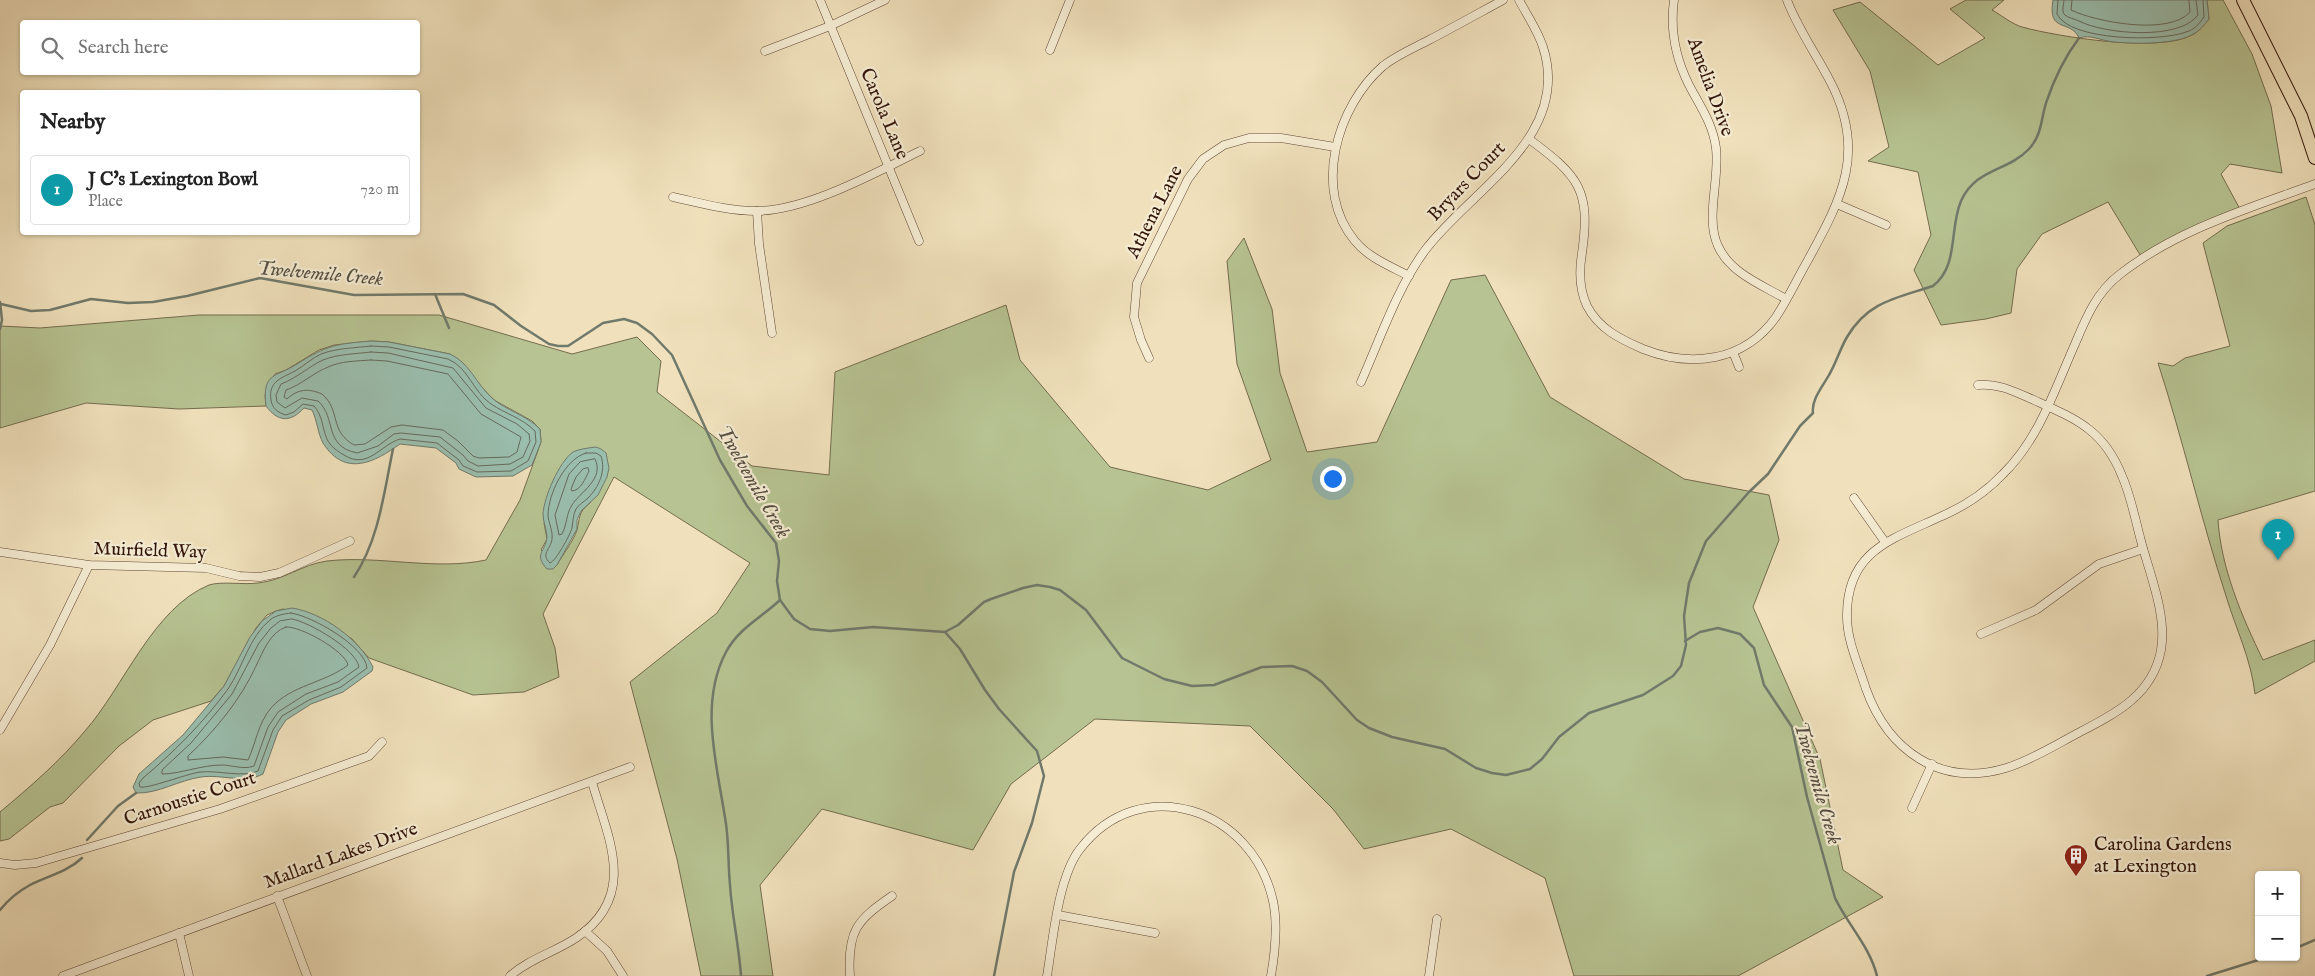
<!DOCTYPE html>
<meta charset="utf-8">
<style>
:root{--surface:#fff;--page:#f2f2f2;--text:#222;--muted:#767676;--line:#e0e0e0;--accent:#d93025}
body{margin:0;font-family:"IM FELL English",serif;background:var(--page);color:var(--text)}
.controls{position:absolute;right:15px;bottom:15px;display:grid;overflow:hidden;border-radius:5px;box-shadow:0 1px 4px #0004}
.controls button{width:45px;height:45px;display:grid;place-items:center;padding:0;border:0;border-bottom:1px solid var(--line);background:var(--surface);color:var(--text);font:25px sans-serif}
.you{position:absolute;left:1332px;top:478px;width:18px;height:18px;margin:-12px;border:4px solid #fff;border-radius:50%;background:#1a73e8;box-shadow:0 0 0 8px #1a73e833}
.badge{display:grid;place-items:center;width:32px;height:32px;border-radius:50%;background:var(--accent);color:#fff;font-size:16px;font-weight:700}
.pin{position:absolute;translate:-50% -41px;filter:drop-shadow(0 1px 2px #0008)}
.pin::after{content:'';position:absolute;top:26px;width:18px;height:15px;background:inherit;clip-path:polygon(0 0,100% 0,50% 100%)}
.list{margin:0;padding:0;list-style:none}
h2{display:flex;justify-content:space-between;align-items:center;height:65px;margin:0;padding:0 20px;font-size:21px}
h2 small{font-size:16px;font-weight:400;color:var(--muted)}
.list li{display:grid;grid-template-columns:32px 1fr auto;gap:15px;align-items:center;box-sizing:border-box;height:70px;margin:0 10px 10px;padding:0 10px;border:1px solid var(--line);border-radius:5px}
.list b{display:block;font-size:19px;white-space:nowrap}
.list p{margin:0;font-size:16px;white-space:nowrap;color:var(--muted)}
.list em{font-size:16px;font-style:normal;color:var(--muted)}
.icon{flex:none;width:28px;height:28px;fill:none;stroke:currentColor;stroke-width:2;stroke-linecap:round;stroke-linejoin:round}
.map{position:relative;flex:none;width:2315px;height:976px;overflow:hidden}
.search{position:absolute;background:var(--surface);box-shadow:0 1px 4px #0004;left:20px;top:20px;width:400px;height:55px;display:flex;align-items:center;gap:12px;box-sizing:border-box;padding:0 18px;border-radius:5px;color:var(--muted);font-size:19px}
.panel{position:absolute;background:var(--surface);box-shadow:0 1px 4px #0004;left:20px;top:90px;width:400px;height:145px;border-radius:5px}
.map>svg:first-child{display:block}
.green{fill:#b7c392;stroke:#746c4e;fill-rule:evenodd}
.water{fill:#9abeae;stroke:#707a6c}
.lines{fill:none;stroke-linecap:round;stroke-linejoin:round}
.shore{stroke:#666a5c;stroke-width:1}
.stream{stroke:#707a6c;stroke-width:2.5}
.street-casing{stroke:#624836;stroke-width:9}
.primary-casing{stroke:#32150a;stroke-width:14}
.street{stroke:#f5ecd3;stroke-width:8}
.primary{stroke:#f0e1bc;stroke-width:12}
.labels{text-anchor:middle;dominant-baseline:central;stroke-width:4.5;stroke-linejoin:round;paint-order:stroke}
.street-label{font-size:19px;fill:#32150a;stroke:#f5ecd3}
.poi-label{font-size:19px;fill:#32150a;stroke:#f5ecd3;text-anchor:start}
.water-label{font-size:20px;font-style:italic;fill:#565043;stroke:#f5ecd3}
</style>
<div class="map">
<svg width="2315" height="976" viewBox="0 0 2315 976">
<rect width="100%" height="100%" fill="#f0e1bc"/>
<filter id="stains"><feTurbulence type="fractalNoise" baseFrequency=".004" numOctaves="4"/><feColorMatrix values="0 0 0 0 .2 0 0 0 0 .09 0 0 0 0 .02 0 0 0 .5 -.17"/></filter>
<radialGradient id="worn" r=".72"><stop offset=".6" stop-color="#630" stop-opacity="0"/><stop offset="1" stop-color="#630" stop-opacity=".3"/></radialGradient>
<g class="green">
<path d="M1966 0H2004L1992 10C2001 15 2012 24 2022 27 2059 37 2159 53 2192 35 2199 32 2204 24 2209 19L2207 0H2223L2252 54 2271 106 2282 173 2230 164 2221 174 2241 211 2142 258 2108 202 2042 234 2017 269 2011 313 1986 319 1941 325 1914 270 1931 235 1918 172 1868 161 1889 147 1870 71 1833 10 1860 2 1938 65 1985 38 1950 9Z"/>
<path d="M2306 197 2315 225V491L2218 520C2221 568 2242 617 2263 660L2315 640V661L2255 694C2251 659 2236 629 2226 596 2201 519 2183 440 2158 363L2173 366 2185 358 2230 346 2203 243 2227 226Z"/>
<path d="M1244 238 1272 309 1280 373 1307 452 1377 442 1451 280 1485 275 1550 397 1684 479 1769 495 1779 540 1753 607 1820 759 1843 870 1883 897 1738 976H1574L1545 878 1451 829 1364 849 1333 809 1250 726 1095 719 1011 784 973 850 822 809 760 885 773 976H701L677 859 630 682 717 613 750 563 614 477 543 614 555 648 559 677 524 692 473 695 369 658 352 639 318 617 283 609 276 611 267 615 256 628 224 686 211 701 153 720 119 746 63 803 50 807 9 839 0 841V812C30 787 60 761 85 731 123 688 153 608 209 585 221 581 245 585 258 583 282 581 303 564 327 561 379 555 435 571 486 560L520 500 541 442 540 429 532 421 494 400 450 354 389 342 371 341 334 345 319 350 286 370 275 374 265 395 266 406 179 409 86 403 0 428V326L40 328 199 315H439L572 354 637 337 661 361 657 392 752 466 829 475 835 372 1006 305 1020 360 1110 467 1208 490 1271 460 1237 364 1227 261ZM596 448 590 503C578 512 580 518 577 530 573 542 563 554 557 565L541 550 547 539 544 523 574 452Z"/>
</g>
<g class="water">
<path d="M2053 0H2207L2209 19C2205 24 2201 30 2195 33 2178 45 2134 44 2114 42 2102 41 2090 34 2079 38 2071 19 2047 34 2053 0Z"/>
<path d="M371 341 389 342 450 354C470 363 476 384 492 398 506 411 525 414 540 429L541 442 532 465 513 476 476 477 459 469 456 463 436 448 400 444C375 462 345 478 323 443 318 434 317 420 312 410L304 408C290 423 278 422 266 406 262 372 275 378 297 364 327 345 336 344 371 341Z"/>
<path d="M596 447 601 449 606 453 609 468 607 477 598 495 581 511 577 520V529L557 565 553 569H547C533 554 546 551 547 537 547 530 543 522 543 514 544 497 559 462 573 452 579 449 588 448 596 447Z"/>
<path d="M292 608C323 613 359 639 373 667L372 671 343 692 311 704 286 720 278 732 263 774C244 784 222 774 201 777 179 780 158 794 136 793L133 787 139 774 183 735 224 686 250 637 262 621 276 611Z"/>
</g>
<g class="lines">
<g class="shore">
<path d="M2058 0 2057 14C2070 41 2160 42 2186 32 2194 30 2199 24 2204 17L2203 0"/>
<path d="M2064 0C2064 4 2061 12 2065 15 2068 18 2075 19 2079 21 2104 34 2179 41 2198 15L2196 0"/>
<path d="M2072 0 2071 10C2096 22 2169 36 2190 12L2189 0"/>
<path d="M371 346 389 347 448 359C469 368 473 392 491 404 506 414 522 418 535 431L536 442 528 461 511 471 477 472 463 466 459 460 437 443 400 439C380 445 368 470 344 455 337 451 330 446 327 439 322 428 323 416 314 406L303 404 294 412 286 415C278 413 272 408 271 400 268 381 282 378 295 371 304 366 312 358 321 354 337 348 355 348 371 346Z"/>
<path d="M371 352 388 353 453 368 486 408 517 424 529 434 530 441 523 457 510 464 478 466 468 461 463 455 440 437 401 433 394 434 378 446 357 453C323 446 337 418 318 401L302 398 285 408 277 402 276 395 281 384C297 378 308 367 323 360 338 354 355 354 371 352Z"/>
<path d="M371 360 387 361 448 374 481 414 521 437 517 452 509 457 479 458 473 456 458 441 443 430 402 425 391 427 365 444 354 445C329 431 341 410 322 394 308 388 298 389 287 399L284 397 286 390C301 385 313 373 328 367 341 361 357 361 371 360Z"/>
<path d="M586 453H596L601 456C606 471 599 487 588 498 584 502 579 504 576 509 573 515 573 521 572 528 570 535 556 561 550 563 540 554 551 549 552 539 553 531 549 524 548 516 548 494 565 459 586 453Z"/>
<path d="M595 459C605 479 580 492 572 505 566 514 567 525 562 534L559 535 555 515 569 474 580 462Z"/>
<path d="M588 468 589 471C585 479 581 490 572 491L571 489 576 477 583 469Z"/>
<path d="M291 613C312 616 365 646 367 668L341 687 309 700 282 716 273 730 258 771C243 778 219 770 200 772 186 774 148 789 140 787L139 783 143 778C174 752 204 722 228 689 243 667 249 637 270 620 276 615 284 614 291 613Z"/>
<path d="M292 619C309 622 356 649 359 667L338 682 306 694 278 712 268 727 254 766C243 770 232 765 222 765 201 765 180 774 162 774V770L191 743 232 694 259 643 271 628 280 621Z"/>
<path d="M286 627C301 626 345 651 348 665 325 683 291 685 271 708 258 723 256 743 248 760L223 757 188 760V756C215 731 241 699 256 666 263 652 270 632 286 627Z"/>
</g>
<g class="stream">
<polyline points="435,294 449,328"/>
<polyline points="0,302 2,320 0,329"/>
<path d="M1 304 31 311 50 310 91 299 128 303 153 302 187 296 260 278 354 295 463 294 494 305 521 326 549 344 558 346H568L603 323 624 319 637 323 652 334 672 355 720 460 747 506 776 543 779 561 777 581 780 600 794 619 810 629 830 631 873 627 945 632 958 625 984 602 991 599 1023 588 1037 585 1050 587 1060 590 1086 610 1122 658 1164 679 1192 686 1214 685 1262 667 1292 666 1307 671 1322 682 1357 720 1369 728 1392 737 1445 749 1476 768 1492 773 1506 775 1530 769 1542 759 1559 737 1589 713 1643 695 1673 676 1681 666 1686 645 1684 616 1689 583 1706 541 1749 492 1768 474 1800 426 1813 413C1811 400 1823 386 1829 375 1836 363 1840 349 1847 337 1868 301 1897 298 1933 286 1959 266 1949 229 1961 201 1976 168 2007 172 2029 149 2042 135 2041 119 2046 103 2054 79 2064 58 2079 38"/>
<path d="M354 577C379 540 384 492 393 449"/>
<polyline points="945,632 960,649 985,690 999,709 1037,751 1044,776 1032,823 1014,872 994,976"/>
<path d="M1685 641 1700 632 1718 628 1740 634 1754 648 1764 685 1792 727 1807 797 1835 898C1848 925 1870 947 1877 976"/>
<polyline points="87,840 118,806 136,793"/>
<path d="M0 910C8 900 19 891 30 885 48 876 67 872 82 858"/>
<polyline points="2296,948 2315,940"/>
<path d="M741 976C739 946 732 916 730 885 728 865 729 845 726 824 718 768 698 705 726 652 739 628 761 618 780 600"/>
<polyline points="2207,976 2268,957"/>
</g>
<g class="street-casing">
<g id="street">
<polyline points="820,0 919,241"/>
<path d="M1674 0C1670 29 1676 59 1689 85 1700 106 1713 124 1716 148 1720 179 1705 218 1718 246 1730 273 1762 285 1786 299"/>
<polyline points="1050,50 1070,0"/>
<polyline points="765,51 830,26 885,0"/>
<path d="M1529 139C1579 176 1591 190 1582 253 1579 271 1579 289 1587 306 1599 329 1620 339 1643 349 1691 368 1744 362 1776 317 1788 299 1797 279 1808 260 1842 198 1867 151 1830 81 1816 54 1798 29 1787 0"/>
<path d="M673 197C701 203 728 211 756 211 806 211 875 173 920 151"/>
<polyline points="1837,204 1886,225"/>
<polyline points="757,211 759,244 772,333"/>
<path d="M1409 276C1390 266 1369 258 1355 241 1312 190 1337 106 1383 66 1397 55 1414 48 1429 40 1454 27 1479 13 1503 0"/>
<polyline points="1733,352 1739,367"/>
<polyline points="1149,358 1141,340 1134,317 1137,283 1188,179 1203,159 1224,145 1249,138 1281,138 1335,147"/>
<path d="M1361 382C1380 339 1398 286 1426 249 1472 189 1572 137 1543 47 1538 31 1527 15 1519 0"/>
<path d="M1978 385C1999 383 2015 392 2034 400 2076 419 2104 430 2122 476 2131 496 2135 519 2141 541 2150 575 2167 615 2161 650 2153 694 2117 713 2080 732 2057 744 2032 760 2006 768 1940 788 1888 750 1866 689 1859 666 1847 641 1847 617 1846 550 1893 539 1942 516 1965 506 1986 492 2003 474 2039 439 2055 389 2075 344 2086 318 2096 293 2119 275 2176 230 2247 209 2315 184"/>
<polyline points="1854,498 1885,542"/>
<polyline points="0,552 89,565 206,568 239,576 260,577 279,573 350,541"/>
<polyline points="1981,634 2036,610 2099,564 2143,549"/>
<polyline points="0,730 50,645 89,565"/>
<polyline points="1912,808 1932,764"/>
<polyline points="0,863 15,865 36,863 220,809 369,756 382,742"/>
<polyline points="277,896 307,976"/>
<polyline points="1058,915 1155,933"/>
<polyline points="585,931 607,951 623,976"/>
<polyline points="179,933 189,976"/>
<polyline points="63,976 630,767"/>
<path d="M510 976C529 959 555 952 576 938 639 896 608 838 592 782"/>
<path d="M850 976C847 931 857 920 892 896"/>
<path d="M1047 976C1053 940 1058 877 1080 849 1141 770 1253 809 1273 901 1278 924 1275 953 1271 976"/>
<polyline points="1429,976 1437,919"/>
</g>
</g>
<g class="primary-casing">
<polyline id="primary" points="2243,0 2301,116 2315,158"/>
</g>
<use href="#street" class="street"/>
<use href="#primary" class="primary"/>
</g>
<defs>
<g id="building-pin" transform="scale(1.25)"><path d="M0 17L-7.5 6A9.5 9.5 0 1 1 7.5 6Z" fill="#8f2418" stroke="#f5ecd3"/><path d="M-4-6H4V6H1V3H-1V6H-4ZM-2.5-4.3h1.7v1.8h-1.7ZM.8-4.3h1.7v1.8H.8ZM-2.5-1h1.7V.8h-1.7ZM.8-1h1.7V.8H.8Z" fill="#fff"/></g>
</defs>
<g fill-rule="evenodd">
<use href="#building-pin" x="2076" y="856"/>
</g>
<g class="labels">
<g class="street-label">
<text transform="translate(1710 87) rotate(70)">Amelia Drive</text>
<text transform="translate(884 114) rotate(67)">Carola Lane</text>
<text transform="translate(1467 182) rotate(-46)">Bryars Court</text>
<text transform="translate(1155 212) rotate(-63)">Athena Lane</text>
<text transform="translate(150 551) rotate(2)">Muirfield Way</text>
<text transform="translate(190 799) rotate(-18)">Carnoustie Court</text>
<text transform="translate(341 856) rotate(-20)">Mallard Lakes Drive</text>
</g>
<g class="poi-label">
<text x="2094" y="845">Carolina Gardens<tspan x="2094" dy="22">at Lexington</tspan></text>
</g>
<g class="water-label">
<text transform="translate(320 274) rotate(5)">Twelvemile Creek</text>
<text transform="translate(753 482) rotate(60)">Twelvemile Creek</text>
<text transform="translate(1817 783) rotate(74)">Twelvemile Creek</text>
</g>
</g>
<rect width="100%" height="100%" filter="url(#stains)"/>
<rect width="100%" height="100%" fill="url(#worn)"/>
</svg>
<div class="controls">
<button>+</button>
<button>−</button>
</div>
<div class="you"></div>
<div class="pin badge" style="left:2278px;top:560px;background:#0f9aa8">1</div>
<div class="search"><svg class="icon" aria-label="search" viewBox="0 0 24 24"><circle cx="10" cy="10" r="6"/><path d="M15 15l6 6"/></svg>Search here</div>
<section class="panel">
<h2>Nearby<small></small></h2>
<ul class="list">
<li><span class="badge" style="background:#0f9aa8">1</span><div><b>J C's Lexington Bowl</b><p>Place</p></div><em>720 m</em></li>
</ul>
</section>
</div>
